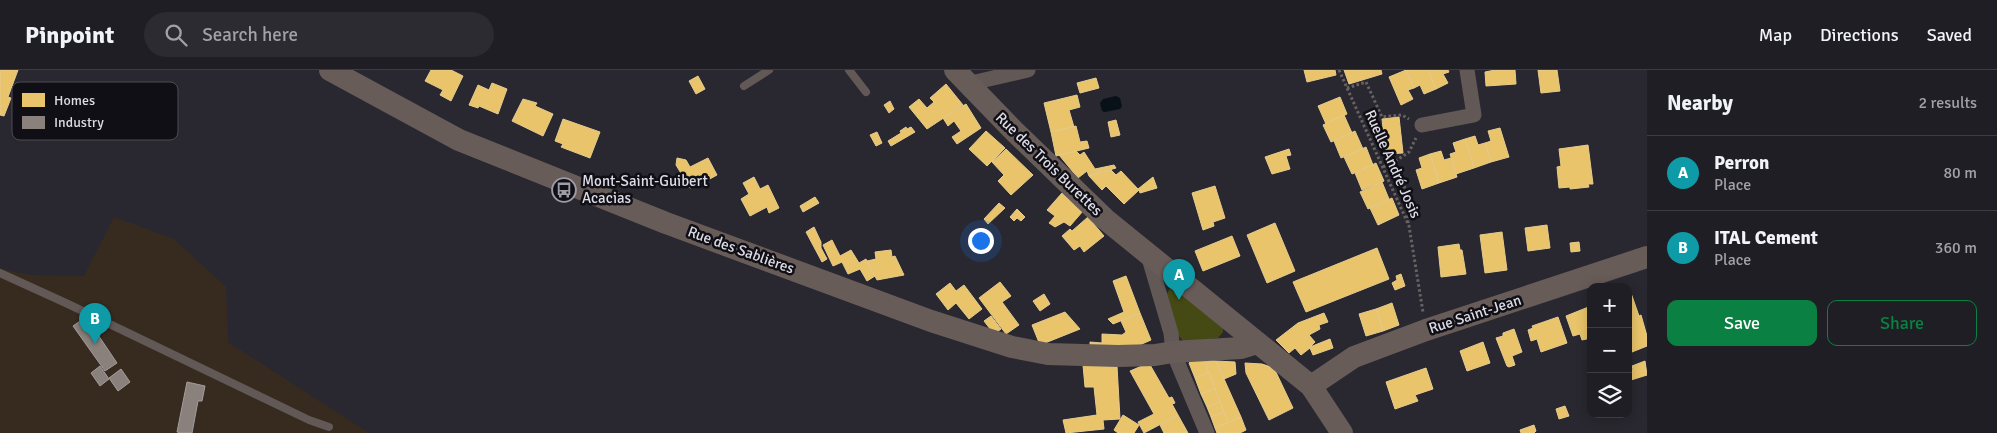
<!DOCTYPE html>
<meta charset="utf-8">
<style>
:root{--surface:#1f1e24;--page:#2c2b31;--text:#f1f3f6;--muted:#a1a2a6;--line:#3c3c41;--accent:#0b8043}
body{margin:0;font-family:Signika,sans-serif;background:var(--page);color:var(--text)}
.controls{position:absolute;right:15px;bottom:15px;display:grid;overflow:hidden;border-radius:10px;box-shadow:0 2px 12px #0003}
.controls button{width:45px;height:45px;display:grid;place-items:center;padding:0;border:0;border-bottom:1px solid var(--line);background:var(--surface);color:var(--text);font:25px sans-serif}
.you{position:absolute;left:980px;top:170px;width:18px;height:18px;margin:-12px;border:4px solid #fff;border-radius:50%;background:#1a73e8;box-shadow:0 0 0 8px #1a73e833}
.badge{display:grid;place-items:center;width:32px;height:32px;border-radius:50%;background:var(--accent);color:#fff;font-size:16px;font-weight:700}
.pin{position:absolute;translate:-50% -41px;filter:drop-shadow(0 1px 2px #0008)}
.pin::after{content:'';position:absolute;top:26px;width:18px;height:15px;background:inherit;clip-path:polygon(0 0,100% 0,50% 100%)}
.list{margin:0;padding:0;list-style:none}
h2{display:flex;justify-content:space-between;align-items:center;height:65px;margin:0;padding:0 20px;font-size:21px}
h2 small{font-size:16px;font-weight:400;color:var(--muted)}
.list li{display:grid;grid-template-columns:32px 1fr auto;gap:15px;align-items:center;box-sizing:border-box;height:75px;padding:0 20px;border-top:1px solid var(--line)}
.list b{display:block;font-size:19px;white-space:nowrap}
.list p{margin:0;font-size:16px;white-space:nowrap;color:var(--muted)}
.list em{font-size:16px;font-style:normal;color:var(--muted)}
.actions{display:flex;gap:10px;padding:15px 20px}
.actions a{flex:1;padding:11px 0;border:1px solid var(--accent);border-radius:10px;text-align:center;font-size:18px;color:var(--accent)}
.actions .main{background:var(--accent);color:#fff}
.icon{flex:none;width:28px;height:28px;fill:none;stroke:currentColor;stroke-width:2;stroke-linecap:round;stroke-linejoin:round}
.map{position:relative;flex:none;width:1647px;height:363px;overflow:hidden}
header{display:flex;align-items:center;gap:30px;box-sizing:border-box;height:70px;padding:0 25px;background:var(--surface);border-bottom:1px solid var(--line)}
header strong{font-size:24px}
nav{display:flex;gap:28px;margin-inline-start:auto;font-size:18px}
.search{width:350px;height:45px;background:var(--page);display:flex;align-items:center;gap:12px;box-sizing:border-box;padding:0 18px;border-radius:28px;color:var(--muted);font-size:19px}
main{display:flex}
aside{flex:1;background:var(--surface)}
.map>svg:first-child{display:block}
.industrial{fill:#372b20}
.green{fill:#454a14}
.water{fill:#071117}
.homes{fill:#e9c46a;stroke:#e5cb8f}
.industry{fill:#8a817c;stroke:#a39c9c}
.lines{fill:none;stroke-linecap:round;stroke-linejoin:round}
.path{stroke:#686262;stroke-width:3;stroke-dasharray:2.5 2.5;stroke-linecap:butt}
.lane{stroke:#625957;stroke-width:8}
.street{stroke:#625957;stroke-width:15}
.secondary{stroke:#685c59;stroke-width:22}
.labels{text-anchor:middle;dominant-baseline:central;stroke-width:5;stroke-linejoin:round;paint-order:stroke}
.street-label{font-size:15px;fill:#dddbe5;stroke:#100f15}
.poi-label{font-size:15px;fill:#dddbe5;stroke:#100f15;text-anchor:start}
.key{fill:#100f15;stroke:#4e4c53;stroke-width:1}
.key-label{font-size:14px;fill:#dddbe5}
</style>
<header>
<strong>Pinpoint</strong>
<div class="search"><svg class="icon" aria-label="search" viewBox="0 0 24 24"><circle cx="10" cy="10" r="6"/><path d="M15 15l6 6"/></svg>Search here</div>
<nav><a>Map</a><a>Directions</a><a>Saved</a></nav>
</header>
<main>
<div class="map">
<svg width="1647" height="363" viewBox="0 0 1647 363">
<rect width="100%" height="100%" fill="#292830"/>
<polygon class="industrial" points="114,147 174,169 226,217 228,272 369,363 0,363 0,199 31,205 84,206"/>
<polygon class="green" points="1171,216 1223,257 1223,262 1218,268 1184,272 1178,265 1167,224"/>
<polygon class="water" points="1116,26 1120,28 1122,36 1120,39 1105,42 1102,41 1100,33 1103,29"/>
<g class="homes">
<polygon points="0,0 18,0 8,27 11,28 4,46 0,45"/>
<polygon points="431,0 451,0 463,6 451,31 440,25 443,20 425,11"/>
<polygon points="1304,0 1335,0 1336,5 1307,12"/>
<polygon points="1344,0 1381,0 1382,4 1349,14"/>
<polygon points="1406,0 1414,18 1408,20 1413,29 1401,35 1389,7"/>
<polygon points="1406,0 1428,0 1436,19 1424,24 1420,15 1414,18"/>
<polygon points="1428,0 1448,0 1449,2 1443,4 1448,13 1436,19"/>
<polygon points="1495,0 1515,0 1516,14 1486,16 1485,2"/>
<polygon points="1538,0 1557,0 1560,21 1541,23"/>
<polygon points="698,6 705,19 696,24 689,11"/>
<polygon points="1096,8 1099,18 1080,23 1077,13"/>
<polygon points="492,13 507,19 498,44 479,36 478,38 469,35 478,15 489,20"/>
<polygon points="946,14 963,35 927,59 909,37 919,29 927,38 934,32 930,28"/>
<polygon points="1077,25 1080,37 1069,40 1074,57 1051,62 1044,33"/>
<polygon points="1340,27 1347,44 1326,54 1318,36"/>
<polygon points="523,29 537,33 535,36 553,44 543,66 512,51"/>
<polygon points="890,31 894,39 889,43 884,35"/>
<polygon points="966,34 981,58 957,74 952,67 961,61 954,51 948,56 943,48"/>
<polygon points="1344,45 1352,63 1331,72 1323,55"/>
<polygon points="1399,47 1403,83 1386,84 1382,49"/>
<polygon points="563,49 600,62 590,88 561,77 563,74 555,71"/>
<polygon points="1116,50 1120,65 1111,67 1108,52"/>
<polygon points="1076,56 1080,72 1087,71 1089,78 1056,86 1051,62"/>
<polygon points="906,57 907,59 911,57 915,62 891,76 888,71 901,63 900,61"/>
<polygon points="1500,58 1509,87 1491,92 1485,73 1491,71 1488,61"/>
<polygon points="986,61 1005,78 987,96 969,79"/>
<polygon points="1355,61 1363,79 1341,88 1334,71"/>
<polygon points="877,62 882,73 876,76 870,65"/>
<polygon points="1475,66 1478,75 1485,73 1491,92 1474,98 1465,69"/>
<polygon points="1465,69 1474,98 1456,104 1450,84 1456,82 1453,73"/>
<polygon points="1588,75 1593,114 1588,114 1589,117 1570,119 1570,117 1559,118 1557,97 1561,96 1559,79"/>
<polygon points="1366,77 1373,95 1352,104 1344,87"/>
<polygon points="1006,79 1033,105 1011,125 998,111 1004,105 992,92"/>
<polygon points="1289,79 1291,85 1286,86 1290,99 1272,104 1265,87"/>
<polygon points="1076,81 1080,85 1084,82 1095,99 1114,95 1116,98 1089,106 1087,101 1078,108 1059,85"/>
<polygon points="1441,81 1444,90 1451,88 1457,107 1439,113 1430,84"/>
<polygon points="1430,84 1439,113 1422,119 1416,100 1422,98 1419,88"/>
<polygon points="677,88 686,90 690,97 708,88 717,105 697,116 696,115 690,118 676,95"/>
<polygon points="1376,93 1384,111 1362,120 1355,103"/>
<polygon points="1111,100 1116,105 1121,101 1138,119 1153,107 1157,118 1140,123 1139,120 1124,134 1106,116 1102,120 1089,106"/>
<polygon points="754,107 760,119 768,115 779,138 769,143 767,137 750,146 741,129 749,124 743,113"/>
<polygon points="1382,112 1389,129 1368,139 1360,122"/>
<polygon points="1215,116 1225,148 1213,152 1214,156 1203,160 1192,123"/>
<polygon points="1062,123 1083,141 1070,156 1064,152 1055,157 1049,153 1055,146 1047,140"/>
<polygon points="815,127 819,133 803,142 800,136"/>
<polygon points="1392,128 1399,145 1378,155 1370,138"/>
<polygon points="999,133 1005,138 988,154 984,149"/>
<polygon points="1017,139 1025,147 1021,151 1017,148 1014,151 1010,147"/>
<polygon points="1088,147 1104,166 1084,182 1080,176 1074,180 1062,166 1070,159 1072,161"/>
<polygon points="1275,153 1295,201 1267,213 1247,165"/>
<polygon points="1547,155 1550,178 1528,181 1525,158"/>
<polygon points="814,157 821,172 821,178 827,189 822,192 806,162"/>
<polygon points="1502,162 1507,200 1485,203 1480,165"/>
<polygon points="1232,166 1240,186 1203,201 1195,181"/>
<polygon points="832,170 840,186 851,180 859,193 866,189 875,206 867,211 860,199 848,204 842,192 833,196 823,175"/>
<polygon points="1579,172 1580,181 1571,182 1570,173"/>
<polygon points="1459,174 1460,180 1462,180 1466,204 1441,207 1438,177"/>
<polygon points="1377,178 1389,209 1306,242 1293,212"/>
<polygon points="891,180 892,187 895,186 904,205 877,210 867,191 876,189 875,182"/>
<polygon points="1401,204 1405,216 1395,220 1392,213 1397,210 1396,206"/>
<polygon points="1126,206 1140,243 1113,254 1108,249 1124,242 1113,211"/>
<polygon points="1000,212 1011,226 1002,232 1019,255 1006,264 979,228"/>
<polygon points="950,213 956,221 964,215 982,239 969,249 956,233 948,240 936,224"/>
<polygon points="1631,223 1639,246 1641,245 1647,266 1647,276 1632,282 1628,271 1628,224"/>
<polygon points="1044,224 1050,234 1040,241 1033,231"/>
<polygon points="1392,233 1399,255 1383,261 1376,239"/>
<polygon points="1591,236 1591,268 1582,270 1580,264 1573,266 1566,246"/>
<polygon points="1376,239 1383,261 1366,266 1359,244"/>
<polygon points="1065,242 1080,259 1040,275 1032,255"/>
<polygon points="1140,243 1151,270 1128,280 1090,276 1090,272 1102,273 1102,264 1122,265 1126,262 1121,251"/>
<polygon points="1324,243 1328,252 1319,255 1320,259 1309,265 1315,272 1310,277 1330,269 1333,278 1313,285 1310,278 1301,285 1295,278 1289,283 1276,270 1298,253"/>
<polygon points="991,246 1001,259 994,264 984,251"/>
<polygon points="1558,247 1567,273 1541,282 1537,269 1531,271 1528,260 1533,258 1532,256"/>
<polygon points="1514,259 1522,282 1512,286 1515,295 1509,297 1507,296 1496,268 1503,266 1503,263"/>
<polygon points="1483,272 1490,293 1467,301 1460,281"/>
<polygon points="1192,290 1204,290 1209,302 1195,308 1189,293"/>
<polygon points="1204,290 1216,291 1241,347 1228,353"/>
<polygon points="1216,291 1235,292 1236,304 1224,309"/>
<polygon points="1645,291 1647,305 1631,310 1628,301 1633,299 1632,296"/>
<polygon points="1149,293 1169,328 1172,327 1175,333 1172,334 1178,345 1144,363 1138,352 1154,344 1130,301"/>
<polygon points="1245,293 1262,294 1274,298 1293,338 1269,350 1246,303"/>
<polygon points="1083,295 1117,296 1120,349 1103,350 1104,359 1066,363 1063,350 1097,345 1094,317 1085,317"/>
<polygon points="1426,298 1433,319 1415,325 1418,331 1395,339 1386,312"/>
<polygon points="1209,302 1215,319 1201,324 1195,308"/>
<polygon points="1215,319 1220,332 1207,337 1201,324"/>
<polygon points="1220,332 1224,342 1211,347 1207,337"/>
<polygon points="1565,336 1569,346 1559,349 1556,339"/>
<polygon points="1224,342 1228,353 1215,358 1211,347"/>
<polygon points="1123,345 1139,355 1134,363 1118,363 1114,360"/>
<polygon points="1178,345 1188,363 1164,363 1160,355"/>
<polygon points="1241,347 1246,360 1240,363 1217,363 1215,358"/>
<polygon points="1534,355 1536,361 1534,363 1521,363 1520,360"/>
</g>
<g class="industry">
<polygon points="86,247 117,293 105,301 73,256"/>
<polygon points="100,296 109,309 100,316 91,303"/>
<polygon points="121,299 130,312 118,321 109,308"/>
<polygon points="187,312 205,316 202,331 198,331 192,363 181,363 177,362"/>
</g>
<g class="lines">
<g class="path">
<polyline points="1339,0 1409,156 1423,242"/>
<polyline points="1347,18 1366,12 1382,47 1402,45 1409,49"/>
<polyline points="1383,97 1394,92"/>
<polyline points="1408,153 1406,121 1394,92 1409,82 1416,68"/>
</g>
<g class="lane">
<polyline points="849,0 866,22"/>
<polyline points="744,16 769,0"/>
<polyline points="0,203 68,234 309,350 329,357"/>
</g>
<g class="street">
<polyline points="967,14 1028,0"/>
<polyline points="1422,55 1474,45 1467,0"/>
<polyline points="1148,185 1171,263 1173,282 1207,363"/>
</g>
<g class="secondary">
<polyline points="330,0 459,70 666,153 931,251 1012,277 1048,284 1118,286 1155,285 1173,282 1241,278 1257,273"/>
<polyline points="955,0 1014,61 1105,149 1311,316 1342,363"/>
<polyline points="1311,316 1354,287 1426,260 1647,187"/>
</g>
</g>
<defs>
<g id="bus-ring" transform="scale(1.25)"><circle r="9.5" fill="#100f15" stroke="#9e9ca6" stroke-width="1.5"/><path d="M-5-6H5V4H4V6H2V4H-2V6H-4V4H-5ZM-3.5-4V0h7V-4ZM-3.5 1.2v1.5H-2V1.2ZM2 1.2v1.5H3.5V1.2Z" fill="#9e9ca6"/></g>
</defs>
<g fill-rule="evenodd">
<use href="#bus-ring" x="564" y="120"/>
</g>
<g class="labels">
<g class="street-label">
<text transform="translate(1049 94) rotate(44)">Rue des Trois Burettes</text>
<text transform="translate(1393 94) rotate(66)">Ruelle André Josis</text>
<text transform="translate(741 180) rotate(20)">Rue des Sablières</text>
<text transform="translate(1475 244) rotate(-18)">Rue Saint-Jean</text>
</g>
<g class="poi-label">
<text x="582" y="111">Mont-Saint-Guibert<tspan x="582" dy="17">Acacias</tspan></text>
</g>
</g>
<rect x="12" y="12" width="166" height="58" rx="8" class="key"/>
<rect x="22" y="23" width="23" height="14" fill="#e9c46a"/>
<rect x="22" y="46" width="23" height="13" fill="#8a817c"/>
<g class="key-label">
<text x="54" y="35">Homes</text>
<text x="54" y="57">Industry</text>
</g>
</svg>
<div class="controls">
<button>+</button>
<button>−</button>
<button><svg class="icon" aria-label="layers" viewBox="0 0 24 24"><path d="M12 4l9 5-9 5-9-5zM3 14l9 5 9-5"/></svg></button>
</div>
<div class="you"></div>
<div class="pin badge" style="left:1179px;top:230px;background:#0f9aa8">A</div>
<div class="pin badge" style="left:95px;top:274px;background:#0f9aa8">B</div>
</div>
<aside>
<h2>Nearby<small>2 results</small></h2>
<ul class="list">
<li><span class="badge" style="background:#0f9aa8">A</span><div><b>Perron</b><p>Place</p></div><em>80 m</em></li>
<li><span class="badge" style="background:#0f9aa8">B</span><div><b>ITAL Cement</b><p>Place</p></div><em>360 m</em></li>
</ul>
<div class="actions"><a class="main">Save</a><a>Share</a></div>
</aside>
</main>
